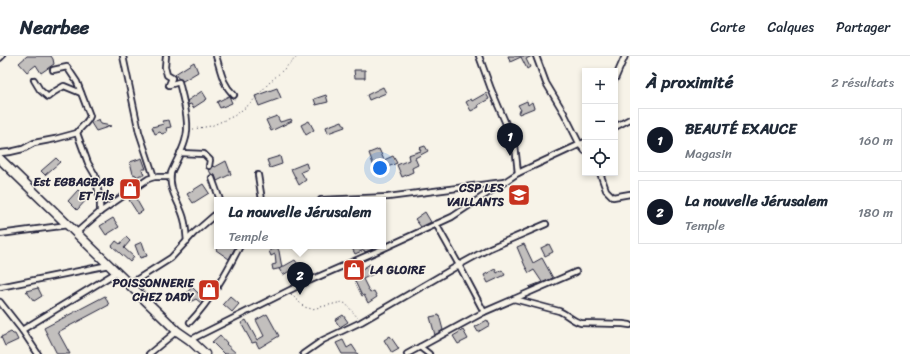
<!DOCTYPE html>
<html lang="fr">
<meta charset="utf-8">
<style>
:root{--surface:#fff;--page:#f2f2f3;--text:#1f2937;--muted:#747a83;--line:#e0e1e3;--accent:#111827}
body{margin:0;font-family:Sriracha,sans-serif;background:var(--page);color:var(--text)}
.controls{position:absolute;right:12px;top:12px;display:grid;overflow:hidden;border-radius:0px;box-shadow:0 2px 6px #0003}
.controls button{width:36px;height:36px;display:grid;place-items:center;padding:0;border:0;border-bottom:1px solid var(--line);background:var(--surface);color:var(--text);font:20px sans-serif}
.you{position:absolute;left:380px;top:112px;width:14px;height:14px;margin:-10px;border:3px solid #fff;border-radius:50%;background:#1a73e8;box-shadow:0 0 0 6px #1a73e833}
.badge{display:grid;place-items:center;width:26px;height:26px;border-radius:50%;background:var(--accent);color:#fff;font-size:13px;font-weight:700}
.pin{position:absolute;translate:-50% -33px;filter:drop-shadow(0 1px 2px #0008)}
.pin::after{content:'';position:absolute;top:21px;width:14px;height:12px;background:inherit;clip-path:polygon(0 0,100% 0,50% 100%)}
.popup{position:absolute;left:214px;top:141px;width:172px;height:52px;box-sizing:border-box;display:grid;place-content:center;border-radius:0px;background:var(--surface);filter:drop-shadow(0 1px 3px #0005);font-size:13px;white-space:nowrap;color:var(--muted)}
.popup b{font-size:15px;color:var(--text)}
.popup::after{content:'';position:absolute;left:50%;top:100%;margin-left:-8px;border:8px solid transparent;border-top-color:var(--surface)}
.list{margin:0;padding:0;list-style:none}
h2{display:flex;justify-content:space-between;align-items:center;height:52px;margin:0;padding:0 16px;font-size:17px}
h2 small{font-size:13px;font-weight:400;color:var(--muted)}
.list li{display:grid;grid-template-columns:26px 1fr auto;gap:12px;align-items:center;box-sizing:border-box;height:64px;margin:0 8px 8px;padding:0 8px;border:1px solid var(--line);border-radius:0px}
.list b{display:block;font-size:15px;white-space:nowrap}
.list p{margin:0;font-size:13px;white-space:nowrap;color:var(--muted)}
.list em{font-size:13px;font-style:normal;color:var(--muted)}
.icon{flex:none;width:22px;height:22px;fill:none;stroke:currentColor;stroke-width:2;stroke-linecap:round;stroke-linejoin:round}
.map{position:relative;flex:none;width:630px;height:298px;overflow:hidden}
header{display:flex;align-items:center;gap:24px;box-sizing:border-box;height:56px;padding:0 20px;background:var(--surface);border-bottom:1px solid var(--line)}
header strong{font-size:19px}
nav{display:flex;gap:22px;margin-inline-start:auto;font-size:14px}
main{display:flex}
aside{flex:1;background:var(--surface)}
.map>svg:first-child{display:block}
.building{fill:#c2bfbd;stroke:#22223b}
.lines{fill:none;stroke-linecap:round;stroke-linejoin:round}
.minor-casing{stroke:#22223b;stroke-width:8}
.trunk-casing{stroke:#22223b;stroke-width:11}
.path{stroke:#22223b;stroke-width:1;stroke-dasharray:1 3;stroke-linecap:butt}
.minor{stroke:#f7f3e8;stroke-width:4.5}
.trunk{stroke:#f7f3e8;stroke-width:8}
.labels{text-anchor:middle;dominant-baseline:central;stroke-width:3;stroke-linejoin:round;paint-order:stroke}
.poi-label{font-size:12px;font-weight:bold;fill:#22223b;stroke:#f7f3e8;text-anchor:end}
</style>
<header>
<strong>Nearbee</strong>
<nav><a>Carte</a><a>Calques</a><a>Partager</a></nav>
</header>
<main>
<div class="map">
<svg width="630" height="298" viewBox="0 0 630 298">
<rect width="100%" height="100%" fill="#f7f3e8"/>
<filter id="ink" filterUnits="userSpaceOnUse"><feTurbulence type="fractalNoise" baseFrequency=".025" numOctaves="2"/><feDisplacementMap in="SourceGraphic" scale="8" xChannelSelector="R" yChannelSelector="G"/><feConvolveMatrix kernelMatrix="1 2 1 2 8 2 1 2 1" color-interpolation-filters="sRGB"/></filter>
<g filter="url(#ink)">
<g class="building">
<polygon points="27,0 51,0 53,3 54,8 41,17 36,9 27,16 19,7"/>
<polygon points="508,0 532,0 526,3 530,11 527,13 521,1 510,6"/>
<polygon points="194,6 198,16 183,25 180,23 178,22 175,18"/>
<polygon points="354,14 365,14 365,22 355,22"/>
<polygon points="383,31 386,37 369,44 367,39"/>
<polygon points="277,32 281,42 259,50 255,40"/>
<polygon points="202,35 207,43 193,52 191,48 188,49 187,45"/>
<polygon points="486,37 489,43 478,49 479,51 471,55 466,46 471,43 472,45"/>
<polygon points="326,39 328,46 316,49 314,43"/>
<polygon points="229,40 232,47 220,52 217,46"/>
<polygon points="527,45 528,49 532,46 534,52 519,58 518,56 521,54 518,49"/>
<polygon points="277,60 280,66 291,63 292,65 271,75 266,64"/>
<polygon points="99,63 101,68 111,70 96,75 91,67"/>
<polygon points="169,64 171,71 166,72 167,76 162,78 160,76 155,78 152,71 164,68 162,65"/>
<polygon points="309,65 314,74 306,79 301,69"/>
<polygon points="342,65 345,71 328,77 326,71"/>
<polygon points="425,90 428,95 415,102 418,109 412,112 413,116 402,121 397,109 409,104 408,99 421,95 419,92"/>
<polygon points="379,93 384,104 393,100 397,107 376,116 369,97"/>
<polygon points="280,100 282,108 270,112 267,104"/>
<polygon points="56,102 60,106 45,119 41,115"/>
<polygon points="142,102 146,113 142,113 144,119 140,119 137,121 136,119 133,118 130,106"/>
<polygon points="226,105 231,118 217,125 215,119 211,118 209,114 214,110 215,111"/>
<polygon points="306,107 308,113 301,116 306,124 299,129 291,113"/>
<polygon points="203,128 209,137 193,147 187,138"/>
<polygon points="78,134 87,143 77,154 68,145"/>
<polygon points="135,141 143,155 138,158 129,144"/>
<polygon points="425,156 431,166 421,171 415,163"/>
<polygon points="113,162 119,171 106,179 100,170"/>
<polygon points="126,181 130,185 124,192 134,201 130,206 112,190 116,185 120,188"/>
<polygon points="142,186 147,200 140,202 135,189"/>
<polygon points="524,188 533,207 542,202 553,222 530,232 529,231 542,226 534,214 529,217 525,210 517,191"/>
<polygon points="549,188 553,196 545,200 541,192"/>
<polygon points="219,190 236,190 229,203 216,194"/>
<polygon points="351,190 372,190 373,193 365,196 364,194 355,198"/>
<polygon points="277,191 279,195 282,212 273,214 272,209 276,208 275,198 271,200 269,195"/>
<polygon points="295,204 302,214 296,218 293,213 283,219 279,213"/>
<polygon points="370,208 375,217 363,223 370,237 374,235 377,241 368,247 364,239 362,240 351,217 358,213 359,215"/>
<polygon points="495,213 497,217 502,214 505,219 488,227 484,219"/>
<polygon points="192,231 204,243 201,247 196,243 190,246 184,240"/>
<polygon points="38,232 42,240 34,245 26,235"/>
<polygon points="105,240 109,249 58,276 70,298 57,298 44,272"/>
<polygon points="230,240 239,248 232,256 223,248"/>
<polygon points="267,258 279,280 259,292 256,286 252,287 241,267 246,264 257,284 264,280 256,264"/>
<polygon points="343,259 348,266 340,271 335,264"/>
<polygon points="439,259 443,274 435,279 430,261"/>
<polygon points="487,264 490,269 478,276 475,271"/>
<polygon points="463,274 468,283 458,288 453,280"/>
<polygon points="11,276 13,278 15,278 18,284 5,290 1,281"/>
<polygon points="220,279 227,287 226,288 237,298 224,298 212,286"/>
<polygon points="390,280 399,293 392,297 384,284"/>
<polygon points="343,284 347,292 352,289 358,298 342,298 336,287"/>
</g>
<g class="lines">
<g class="minor-casing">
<g id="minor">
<polyline points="123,0 139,76 154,121"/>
<path d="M166 0 165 11 167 19 172 22 169 29 179 26C183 43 191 68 185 85 182 96 175 107 171 117 168 134 180 147 184 163 186 170 186 178 187 185"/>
<path d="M216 0C221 15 222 28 234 39"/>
<polyline points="479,0 491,33 515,89 518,117"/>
<polyline points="536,0 546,27 564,57 580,89 585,95"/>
<polyline points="0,2 2,0"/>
<path d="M53 14 67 11 77 26 90 60C87 68 81 70 77 77L88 107 95 119 100 144V156"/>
<polyline points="615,23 625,0"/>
<polyline points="34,24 40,34 48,41 54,36 64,30 81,37"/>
<polyline points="615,71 630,63"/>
<polyline points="0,97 10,96 23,93 34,87 55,83 77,77"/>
<polyline points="180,97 204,98 210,104 209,110"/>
<polyline points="600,117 606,134 613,141 630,138"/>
<polyline points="258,119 262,144"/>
<polyline points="212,122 220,144"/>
<polyline points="321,144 388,141 504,126"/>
<polyline points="76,177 100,156 148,123 154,121 170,121"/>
<polyline points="0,178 68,169"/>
<polyline points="130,228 171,202 194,177 217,157"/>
<polyline points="0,231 109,209"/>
<path d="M514 243 559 255C567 258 572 265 581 267L623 268 630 269"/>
<polyline points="0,246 22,274 38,298"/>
<polyline points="484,256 459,209 490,192 546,168"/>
<path d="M190 266C211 244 226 217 240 190"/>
<polyline points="22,274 117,216"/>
<polyline points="190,284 304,227 382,193 452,161 518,117 585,86"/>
<polyline points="420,291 429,298"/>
<polyline points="149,298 177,275"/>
<polyline points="303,298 323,284 361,266 459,209 436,168"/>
<polyline points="407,298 484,256 576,216"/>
</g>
</g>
<g class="trunk-casing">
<polyline id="trunk" points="0,103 177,275 190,284 205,298"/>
</g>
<g class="path">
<polyline points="193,73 211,70 234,60 250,48 268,28 298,0"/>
<polyline points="291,238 304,251 312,253 342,246 346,248 358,262"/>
</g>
<use href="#minor" class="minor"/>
<use href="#trunk" class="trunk"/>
</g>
</g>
<defs>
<g id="shop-square" transform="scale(1.15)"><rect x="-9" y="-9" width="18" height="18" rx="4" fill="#c8321e" stroke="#f7f3e8"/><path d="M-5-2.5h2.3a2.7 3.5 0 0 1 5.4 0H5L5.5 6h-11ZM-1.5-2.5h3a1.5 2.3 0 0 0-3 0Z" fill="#fff"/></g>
<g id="school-square" transform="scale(1.15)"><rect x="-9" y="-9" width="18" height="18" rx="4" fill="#c8321e" stroke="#f7f3e8"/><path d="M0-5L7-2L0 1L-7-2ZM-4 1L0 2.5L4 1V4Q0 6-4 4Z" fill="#fff"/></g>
</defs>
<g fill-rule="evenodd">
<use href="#shop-square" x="130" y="133"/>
<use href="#school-square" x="519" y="139"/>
<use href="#shop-square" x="354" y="214"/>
<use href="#shop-square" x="209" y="234"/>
</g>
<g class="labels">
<g class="poi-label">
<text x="114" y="126">Est EGBAGBAB<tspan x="114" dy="14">ET Fils</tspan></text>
<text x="504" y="132">CSP LES<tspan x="504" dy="14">VAILLANTS</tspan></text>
<text x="370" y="214" text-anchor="start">LA GLOIRE</text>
<text x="194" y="227">POISSONNERIE<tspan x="194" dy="14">CHEZ DADY</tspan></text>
</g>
</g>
</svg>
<div class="controls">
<button>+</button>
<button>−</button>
<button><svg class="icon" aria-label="locate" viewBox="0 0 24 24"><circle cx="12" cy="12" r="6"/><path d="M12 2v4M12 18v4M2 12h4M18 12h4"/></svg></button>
</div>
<div class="you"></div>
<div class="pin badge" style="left:510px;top:100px">1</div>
<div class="pin badge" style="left:300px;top:239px">2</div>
<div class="popup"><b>La nouvelle Jérusalem</b>Temple</div>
</div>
<aside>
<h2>À proximité<small>2 résultats</small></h2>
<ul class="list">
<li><span class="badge">1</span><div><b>BEAUTÉ EXAUCE</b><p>Magasin</p></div><em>160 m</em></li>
<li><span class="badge">2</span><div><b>La nouvelle Jérusalem</b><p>Temple</p></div><em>180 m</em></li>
</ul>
</aside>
</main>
